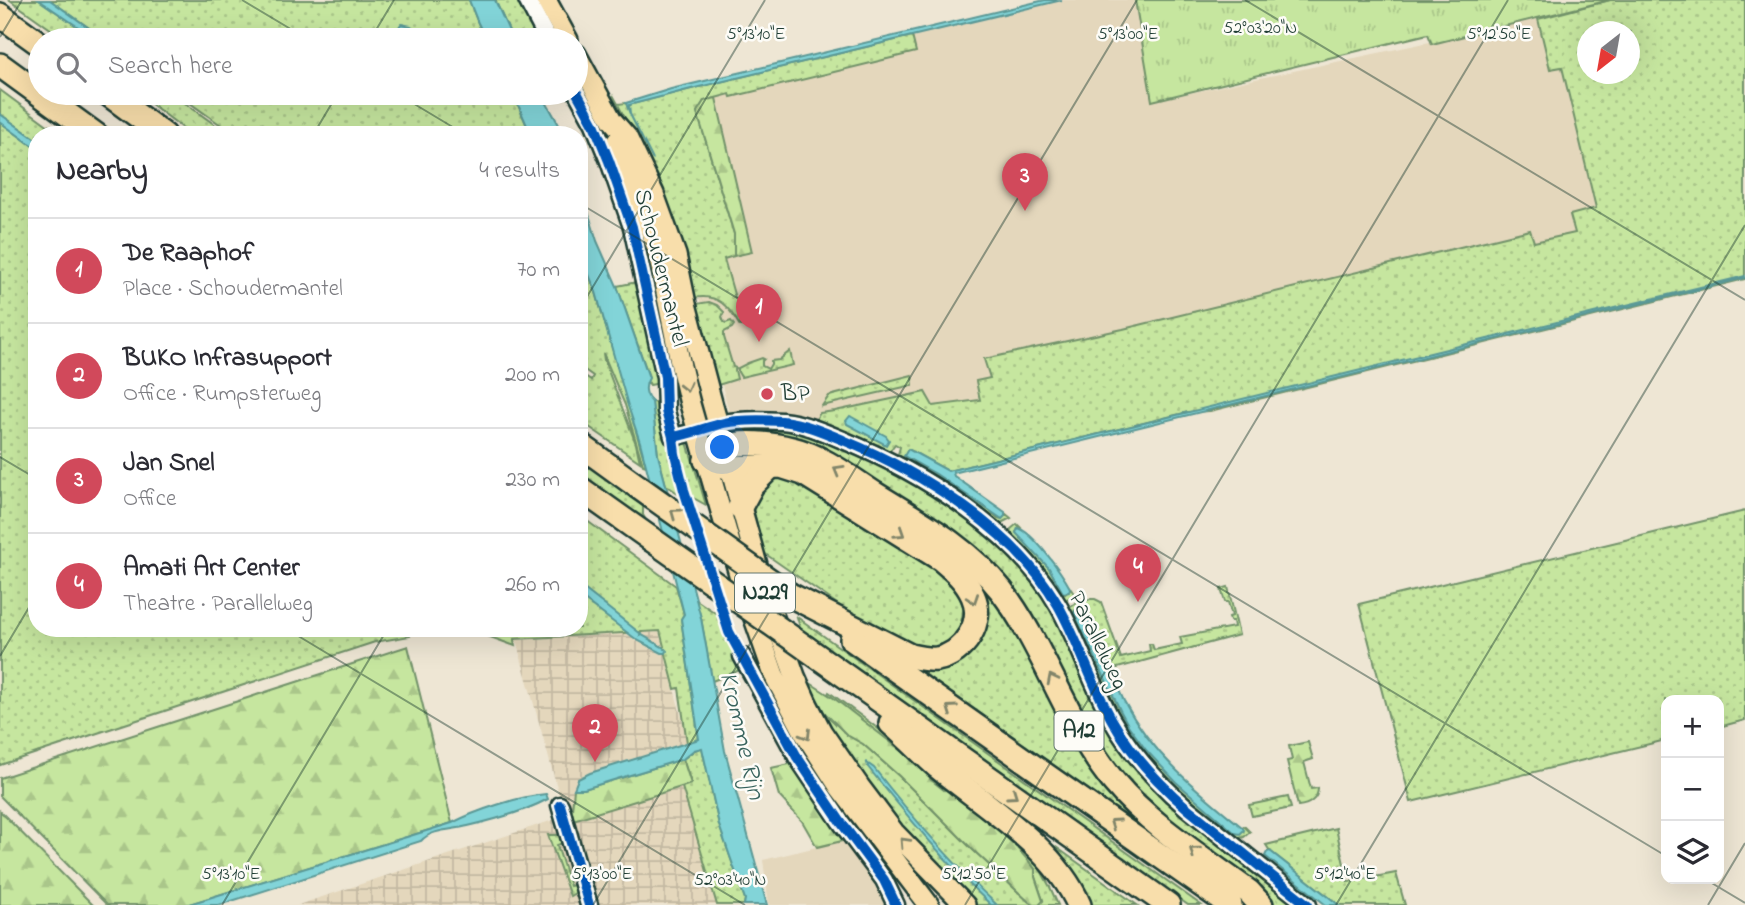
<!DOCTYPE html>
<meta charset="utf-8">
<style>
:root{--surface:#fff;--page:#f2f2f3;--text:#2b2b33;--muted:#7c7c81;--line:#e1e1e2;--accent:#d1495b}
body{margin:0;font-family:"Indie Flower",sans-serif;background:var(--page);color:var(--text)}
.controls{position:absolute;right:21px;bottom:21px;display:grid;overflow:hidden;border-radius:14px;box-shadow:0 7px 28px #0002}
.controls button{width:63px;height:63px;display:grid;place-items:center;padding:0;border:0;border-bottom:2px solid var(--line);background:var(--surface);color:var(--text);font:35px sans-serif}
.compass{position:absolute;left:1577px;top:21px;width:63px;height:63px;border-radius:50%;background:var(--surface);box-shadow:0 7px 28px #0002;rotate:211deg}
.you{position:absolute;left:723px;top:448px;width:24px;height:24px;margin:-18px;border:5px solid #fff;border-radius:50%;background:#1a73e8;box-shadow:0 0 0 10px #1a73e833}
.badge{display:grid;place-items:center;width:46px;height:46px;border-radius:50%;background:var(--accent);color:#fff;font-size:23px;font-weight:700}
.pin{position:absolute;translate:-50% -58px;filter:drop-shadow(0 2px 4px #0008)}
.pin::after{content:'';position:absolute;top:37px;width:24px;height:21px;background:inherit;clip-path:polygon(0 0,100% 0,50% 100%)}
.list{margin:0;padding:0;list-style:none}
h2{display:flex;justify-content:space-between;align-items:center;height:91px;margin:0;padding:0 28px;font-size:30px}
h2 small{font-size:23px;font-weight:400;color:var(--muted)}
.list li{display:grid;grid-template-columns:46px 1fr auto;gap:21px;align-items:center;box-sizing:border-box;height:105px;padding:0 28px;border-top:2px solid var(--line)}
.list b{display:block;font-size:26px;white-space:nowrap}
.list p{margin:0;font-size:23px;white-space:nowrap;color:var(--muted)}
.list em{font-size:23px;font-style:normal;color:var(--muted)}
.icon{flex:none;width:38px;height:38px;fill:none;stroke:currentColor;stroke-width:2;stroke-linecap:round;stroke-linejoin:round}
.map{position:relative;flex:none;width:1745px;height:905px;overflow:hidden}
.search{position:absolute;background:var(--surface);box-shadow:0 7px 28px #0002;left:28px;top:28px;width:560px;height:77px;display:flex;align-items:center;gap:18px;box-sizing:border-box;padding:0 24px;border-radius:38px;color:var(--muted);font-size:26px}
.panel{position:absolute;background:var(--surface);box-shadow:0 7px 28px #0002;left:28px;top:126px;width:560px;height:511px;border-radius:28px}
.map>svg:first-child{display:block}
.built{fill:#e4d7bc}
.industrial{fill:url(#industrial-grid)}
.grass{fill:url(#grass-dots);stroke:#72926a;stroke-width:2;fill-rule:evenodd}
.forest{fill:url(#forest-firs);stroke:#72926a;stroke-width:2}
.park{fill:url(#park-tufts);stroke:#72926a;stroke-width:2}
.water{fill:#82d4d8;stroke:#5a9896;stroke-width:2}
.lines{fill:none;stroke-linecap:round;stroke-linejoin:round}
.minor-casing{stroke:#1f3d34;stroke-width:21}
.major-casing{stroke:#1f3d34;stroke-width:24}
.highway-casing{stroke:#1f3d34;stroke-width:28}
.minor{stroke:#fdfcf7;stroke-width:16}
.major{stroke:#f8deab;stroke-width:19}
.highway{stroke:#f8deab;stroke-width:23}
.highway-bridge-casing{stroke:#1f3d34;stroke-width:28;stroke-linecap:butt}
.highway-bridge{stroke:#f8deab;stroke-width:23}
.cycleway-casing{stroke:#fdfcf7;stroke-width:15}
.cycleway{stroke:#0057b8;stroke-width:10}
.oneway{stroke:#81856a}
.ticks{fill:none;stroke:#1f3d34;stroke-width:2;stroke-opacity:0.45}
.poi-dot{fill:#d1495b;stroke:#fdfcf7;stroke-width:2.5}
.labels{text-anchor:middle;dominant-baseline:central;stroke-width:5;stroke-linejoin:round;paint-order:stroke}
.shield{fill:#fdfcf7;stroke:#62766e;stroke-width:2}
.shield-label{font-size:23px;font-weight:bold;fill:#1f3d34}
.street-label{font-size:24px;fill:#1f3d34;stroke:#fdfcf7}
.poi-label{font-size:24px;fill:#1f3d34;stroke:#fdfcf7;text-anchor:start}
.water-label{font-size:26px;font-style:italic;fill:#38635d;stroke:#fdfcf7}
.ticks-label{font-size:18px;text-anchor:middle;fill:#1f3d34;stroke:#fdfcf7;stroke-width:5;stroke-linejoin:round;paint-order:stroke}
</style>
<div class="map">
<svg width="1745" height="905" viewBox="0 0 1745 905">
<defs>
<pattern id="industrial-grid" width="8" height="8" patternUnits="userSpaceOnUse" patternTransform="scale(1.75)"><rect width="8" height="8" fill="#e4d7bc"/><path d="M0 4h8M4 0v8" fill="none" stroke="#c3b9a2"/></pattern>
<pattern id="grass-dots" width="8" height="8" patternUnits="userSpaceOnUse" patternTransform="scale(1.75)"><rect width="8" height="8" fill="#c6e69f"/><path d="M2 2h.1M6 6h.1" fill="none" stroke="#aac68a" stroke-width="1.8" stroke-linecap="round"/></pattern>
<pattern id="forest-firs" width="22" height="20" patternUnits="userSpaceOnUse" patternTransform="scale(1.75)"><rect width="22" height="20" fill="#c6e69f"/><path d="M5 1l3.5 6h-7zM16 11l3.5 6h-7z" fill="#aac68a"/></pattern>
<pattern id="park-tufts" width="24" height="20" patternUnits="userSpaceOnUse" patternTransform="scale(1.75)"><rect width="24" height="20" fill="#c6e69f"/><path d="M3 7l-1-3M5 7V3M7 7l1-3M15 17l-1-3M17 17v-4M19 17l1-3" fill="none" stroke="#aac68a"/></pattern>
</defs>
<rect width="100%" height="100%" fill="#eee6d4"/>
<filter id="ink" filterUnits="userSpaceOnUse"><feTurbulence type="fractalNoise" baseFrequency=".0143" numOctaves="2"/><feDisplacementMap in="SourceGraphic" scale="14" xChannelSelector="R" yChannelSelector="G"/><feConvolveMatrix kernelMatrix="1 2 1 2 8 2 1 2 1" color-interpolation-filters="sRGB"/></filter>
<g filter="url(#ink)">
<g class="built">
<polygon points="1044,0 1135,0 1152,101 1538,19 1550,69 1562,66 1596,209 1571,215 1575,233 1533,242 1530,230 1123,329 985,359 990,379 981,400 932,406 820,413 814,422 774,412 730,416 695,281 694,85 850,49"/>
<polygon points="846,840 876,887 885,905 769,905 763,860"/>
</g>
<polygon class="industrial" points="659,632 731,905 298,905 565,816 516,640"/>
<g class="grass">
<polygon points="10,0 39,0 97,40 66,40"/>
<polygon points="50,0 469,0 478,23 486,40 427,40 393,36 393,40 106,40"/>
<polygon points="495,0 518,0 539,40 513,40"/>
<path d="M1610 0H1745V279L1210 411 1188 412 948 471 908 449 924 467 985 507 998 518 1002 519 1006 514 1011 518 997 525 897 458 900 447 895 444 889 452 886 453 814 422 820 413 835 411 925 392 933 406 980 400 976 381 990 378 984 359 1123 329 1530 230 1534 242 1575 233 1570 215 1596 208 1562 67 1550 69 1538 19ZM1588 32H1630V74H1588Z"/>
<path d="M912 36 916 52 731 97 730 94 704 101 697 112 734 234V256L724 259 735 298 744 297 747 309 738 311 742 326H740C729 307 718 293 694 298L642 151 613 95 618 104 626 103 629 110V106L632 104 699 87Z"/>
<polygon points="0,90 61,135 37,135 37,140 0,114"/>
<polygon points="137,93 171,93 229,135 192,135"/>
<polygon points="176,93 513,93 531,135 235,135"/>
<polygon points="0,122 37,149 37,628 409,628 410,636 375,642 0,765"/>
<polygon points="579,250 596,292 646,466 643,465 625,405 603,353 604,360 636,444 640,462 579,420 579,372 591,380 593,376 579,366"/>
<polygon points="642,281 660,383 650,385 649,383 646,384 649,377 617,286"/>
<polygon points="709,302 717,305 724,312 722,317 724,322 726,323 731,321 734,325 732,328 724,332 724,337 733,367 736,368 735,370 737,379 718,385 696,304"/>
<polygon points="790,351 793,365 741,377 738,372 738,368 748,363 762,358 764,359 762,361 762,366 768,369 771,364 771,361 779,360"/>
<polygon points="912,375 913,385 822,406 829,396"/>
<polygon points="652,402 662,402 668,443 682,496 666,485 658,455"/>
<polygon points="737,430 798,431 823,436 892,468 990,532 1049,600 1125,751 1296,905 1271,905 1158,817 1107,763 988,560 950,528 857,468 812,443 778,434 737,433"/>
<polygon points="687,442 706,505 690,496 679,455 680,446"/>
<polygon points="767,455 978,572 1159,839 914,667 948,664 979,593"/>
<polygon points="579,459 643,506 643,515 646,520 579,474"/>
<polygon points="781,476 795,479 920,558 943,575 957,591 964,608 960,627 949,642 940,649 919,651 873,629 764,553 752,505 753,497 774,477"/>
<polygon points="1745,511 1745,720 1719,727 1719,700 1666,700 1666,740 1411,802 1359,604"/>
<polygon points="579,515 676,586 684,614 681,619 699,739 687,743 679,688 675,689 660,631 514,639 515,646 471,630 460,632 459,628 579,628"/>
<polygon points="1017,524 1021,528 1016,532 1049,568 1063,593 1065,594 1070,590 1070,588 1076,596 1064,600 1009,537 1011,529"/>
<polygon points="1228,587 1239,635 1110,670 1100,644 1081,609 1075,610 1074,613 1120,710 1128,725 1146,750 1243,830 1242,827 1244,826 1250,832 1244,837 1236,839 1182,799 1133,746 1066,611 1069,607 1079,601 1080,603 1090,599 1095,599 1101,602 1121,658 1150,651 1149,644 1152,644 1154,650 1182,644 1180,637 1234,627 1233,621 1230,621 1229,617 1232,616 1228,602 1225,602 1221,589"/>
<polygon points="695,599 721,617 732,648 745,668 712,681 701,618"/>
<polygon points="797,617 1201,905 1188,905 801,631"/>
<path d="M829 692 908 751 1034 858 1050 887 1058 905H974L906 834 832 734 818 706 847 735 863 744 899 776 972 849 1029 902 1043 900 1035 877V869C1010 837 979 812 947 787L945 790 930 779 932 775 828 694Z"/>
<polygon points="702,747 719,825 745,899 744,905 717,905 682,787 691,783 683,759 695,750"/>
<polygon points="968,784 1137,905 1089,905"/>
<polygon points="1288,797 1291,808 1252,816 1249,805"/>
<polygon points="1336,828 1348,882 1396,873 1405,905 1339,905 1270,851 1266,845"/>
<polygon points="548,835 562,835 565,842 557,845 570,886 578,884 580,890 570,896"/>
</g>
<g class="forest">
<polygon points="716,98 752,252 734,256 734,234 697,112 704,101"/>
<polygon points="408,646 452,823 186,905 107,905 0,796 0,778"/>
<path d="M804 679 835 699 933 775 930 779 944 790 947 786C979 812 1010 837 1035 869V877L1043 901 1039 905H1034L1029 902 972 849 899 776 863 744 847 735 818 706Z"/>
<path d="M1308 742 1313 759 1304 762 1311 789 1318 788C1318 799 1309 805 1298 806L1287 761 1292 760 1289 746Z"/>
<polygon points="683,759 691,784 573,820 572,810 574,789 584,789"/>
<polygon points="794,763 846,840 817,847 802,821 779,796 771,768"/>
<polygon points="0,811 93,905 0,905"/>
</g>
<polygon class="park" points="1135,0 1610,0 1432,44 1428,34 1152,101"/>
<g class="water">
<polygon points="39,0 50,0 106,40 97,40"/>
<polygon points="469,0 495,0 513,40 486,40 478,23"/>
<polygon points="1045,0 1062,0 699,87 629,105 630,114 653,160 630,114 626,103 671,89"/>
<polygon points="401,24 411,26 427,40 393,40 393,36"/>
<polygon points="513,93 541,93 558,123 563,135 531,135"/>
<polygon points="0,114 37,140 37,149 0,122"/>
<path d="M579 182 597 241 617 286 649 378C644 386 645 395 652 402L658 455 701 618 725 751 767 905H744L745 899 719 825 702 748 694 750 683 759 584 789H574L578 779 590 773 699 739 681 619 684 614 640 442 628 406 596 292 579 250Z"/>
<polygon points="1745,276 1745,278 953,473 954,476 1005,512 1005,516 1002,519 936,474 904,456 908,449 948,471"/>
<polygon points="850,416 886,436 889,440 886,445 847,424 846,421"/>
<path d="M1018 528C1033 532 1062 573 1070 588L1069 592 1063 593 1049 568 1016 533Z"/>
<polygon points="579,585 641,634 640,636 642,635 664,648 667,651 666,653 662,653 637,640 579,596"/>
<path d="M1080 608C1100 635 1109 671 1124 701 1152 754 1196 790 1242 827L1244 830 1240 834 1235 833 1176 782 1146 750 1128 725 1120 710 1074 613 1076 610Z"/>
<path d="M867 763 874 768C912 817 952 863 997 905H991C946 863 907 816 868 767Z"/>
<path d="M546 794 548 799C524 812 494 820 468 826 453 830 431 829 421 841L219 905H186L452 823C475 811 519 796 546 794Z"/>
<polygon points="1270,851 1339,905 1326,905 1265,856 1267,852"/>
</g>
<g class="lines">
<g class="minor-casing">
<g id="minor">
<polyline points="527,0 548,40"/>
<path d="M576 91 594 124 609 161 632 227 665 377 666 411 673 437C691 434 707 427 724 423 742 419 764 420 782 421 803 423 824 432 843 440 921 472 1015 530 1058 605 1079 642 1091 683 1112 720 1131 754 1158 783 1187 808L1308 905"/>
<polyline points="742,656 797,757 840,821 884,880 896,905"/>
<polyline points="560,805 589,905"/>
</g>
</g>
<g class="major-casing">
<g id="major">
<polyline points="546,0 568,40"/>
<polyline points="576,54 612,120 627,137 654,194 676,255 686,304 711,399 764,590 795,676 807,703 822,732 860,787 894,832 965,905"/>
<polyline points="617,141 657,248 681,366 690,404 741,581 774,675 805,734 840,788 929,905"/>
</g>
</g>
<g class="highway-casing">
<g id="highway">
<polyline points="0,15 40,44"/>
<polyline points="0,65 96,135"/>
<polyline points="107,93 164,135"/>
<polyline points="579,444 637,486"/>
<path d="M706 460C711 456 717 451 723 448 740 440 774 444 792 449 822 456 849 477 875 494 920 522 968 548 1001 590 1046 649 1066 724 1114 782 1151 826 1203 858 1249 892L1261 905"/>
<path d="M706 460 730 468 781 466 803 473 941 559C954 570 966 580 973 596 985 622 964 654 937 659 928 660 919 658 910 656L790 595"/>
<polyline points="579,488 651,539"/>
<polyline points="740,507 752,485 771,466"/>
<polyline points="852,639 1230,905"/>
<polyline points="806,648 1168,905"/>
<path d="M891 723C907 737 922 753 938 767 985 806 1054 847 1079 905"/>
</g>
</g>
<use href="#minor" class="minor"/>
<use href="#major" class="major"/>
<use href="#highway" class="highway"/>
<g class="highway-bridge-casing">
<g id="highway-bridge">
<polyline points="637,486 790,595"/>
<polyline points="651,539 806,648"/>
</g>
</g>
<use href="#highway-bridge" class="highway-bridge"/>
<g class="cycleway-casing">
<g id="cycleway">
<polyline points="576,91 594,124 609,161 632,227 665,377 666,411 673,437 675,454 684,490 729,632 797,757 840,821 884,880 896,905"/>
<path d="M673 437C691 434 707 427 724 423 742 419 764 420 782 421 803 423 824 432 843 440 921 472 1015 530 1058 605 1079 642 1091 683 1112 720 1131 754 1158 783 1187 808L1308 905"/>
<polyline points="560,805 589,905"/>
</g>
</g>
<use href="#cycleway" class="cycleway"/>
</g>
<defs><path id="oneway-chevron" d="M-2-3.5L2.5 0L-2 3.5" fill="none" stroke-width="1.6" stroke-linecap="round" stroke-linejoin="round" transform="scale(1.75)"/></defs>
<g class="oneway">
<use href="#oneway-chevron" transform="translate(686 387) rotate(76)"/>
<use href="#oneway-chevron" transform="translate(838 470) rotate(-150)"/>
<use href="#oneway-chevron" transform="translate(675 513) rotate(-144)"/>
<use href="#oneway-chevron" transform="translate(900 533) rotate(33)"/>
<use href="#oneway-chevron" transform="translate(973 599) rotate(71)"/>
<use href="#oneway-chevron" transform="translate(1052 679) rotate(-117)"/>
<use href="#oneway-chevron" transform="translate(951 709) rotate(-145)"/>
<use href="#oneway-chevron" transform="translate(806 735) rotate(59)"/>
<use href="#oneway-chevron" transform="translate(1013 795) rotate(35)"/>
<use href="#oneway-chevron" transform="translate(1114 823) rotate(-145)"/>
<use href="#oneway-chevron" transform="translate(904 842) rotate(-133)"/>
<use href="#oneway-chevron" transform="translate(1194 851) rotate(-143)"/>
</g>
</g>
<path class="ticks" d="M242 0 309 40M1245 0 1745 300M0 37 22 0M370 40 394 0M396 93 466 135M313 135 338 93M579 203 1666 856M579 310 765 0M0 457 37 479M285 628 745 905M0 656 37 594M1705 879 1745 903M222 905 388 628M593 905 1137 0M965 905 1508 0M1336 905 1745 225M1708 905 1745 843"/>
<circle class="poi-dot" cx="767" cy="394" r="7"/>
<g class="labels">
<g class="shield">
<rect x="735" y="573.5" width="60" height="39" rx="5"/>
<rect x="1054.5" y="711.5" width="49" height="39" rx="5"/>
</g>
<g class="shield-label">
<text x="765" y="593">N229</text>
<text x="1079" y="731">A12</text>
</g>
<g class="street-label">
<text transform="translate(660 268) rotate(76)">Schoudermantel</text>
<text transform="translate(1097 641) rotate(64)">Parallelweg</text>
</g>
<g class="poi-label">
<text x="781" y="394">BP</text>
</g>
<g class="water-label">
<text transform="translate(741 736) rotate(77)">Kromme Rijn</text>
</g>
</g>
<g class="ticks-label">
<text x="1260" y="33">52°03'20"N</text>
<text x="756" y="39">5°13'10"E</text>
<text x="1128" y="39">5°13'00"E</text>
<text x="1499" y="39">5°12'50"E</text>
<text x="231" y="879">5°13'10"E</text>
<text x="602" y="879">5°13'00"E</text>
<text x="974" y="879">5°12'50"E</text>
<text x="1345" y="879">5°12'40"E</text>
<text x="730" y="885">52°03'40"N</text>
</g>
</svg>
<div class="controls">
<button>+</button>
<button>−</button>
<button><svg class="icon" aria-label="layers" viewBox="0 0 24 24"><path d="M12 4l9 5-9 5-9-5zM3 14l9 5 9-5"/></svg></button>
</div>
<svg class="compass" viewBox="-18 -18 36 36"><path d="M0-13l5 13h-10z" fill="#e53935"/><path d="M0 13l5-13h-10z" fill="#7c7c81"/></svg>
<div class="you"></div>
<div class="pin badge" style="left:759px;top:342px">1</div>
<div class="pin badge" style="left:595px;top:762px">2</div>
<div class="pin badge" style="left:1025px;top:211px">3</div>
<div class="pin badge" style="left:1138px;top:602px">4</div>
<div class="search"><svg class="icon" aria-label="search" viewBox="0 0 24 24"><circle cx="10" cy="10" r="6"/><path d="M15 15l6 6"/></svg>Search here</div>
<section class="panel">
<h2>Nearby<small>4 results</small></h2>
<ul class="list">
<li><span class="badge">1</span><div><b>De Raaphof</b><p>Place · Schoudermantel</p></div><em>70 m</em></li>
<li><span class="badge">2</span><div><b>BUKO Infrasupport</b><p>Office · Rumpsterweg</p></div><em>200 m</em></li>
<li><span class="badge">3</span><div><b>Jan Snel</b><p>Office</p></div><em>230 m</em></li>
<li><span class="badge">4</span><div><b>Amati Art Center</b><p>Theatre · Parallelweg</p></div><em>260 m</em></li>
</ul>
</section>
</div>
